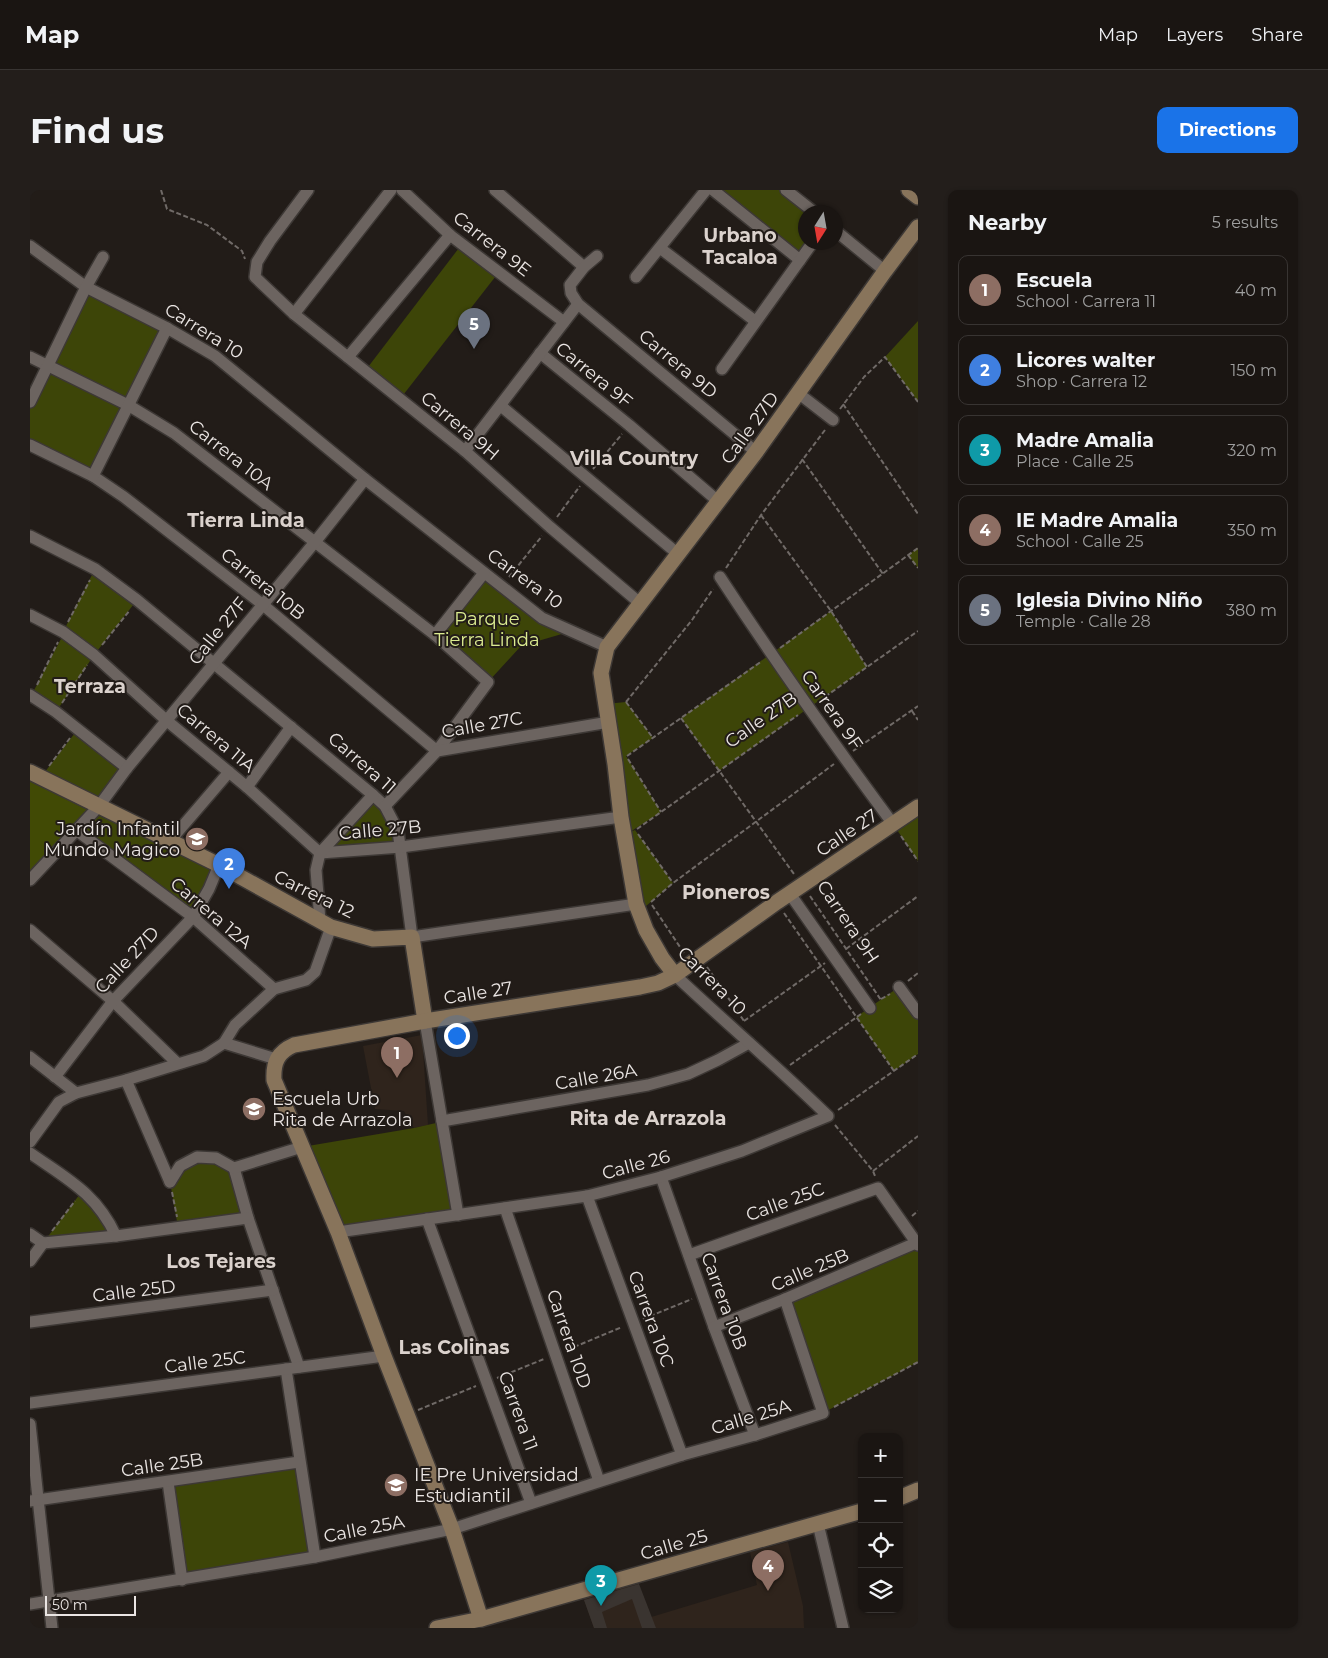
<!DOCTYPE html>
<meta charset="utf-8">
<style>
:root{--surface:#1a1512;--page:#231e1b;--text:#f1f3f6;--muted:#9f9f9f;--line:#383432;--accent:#1a73e8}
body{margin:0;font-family:Montserrat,sans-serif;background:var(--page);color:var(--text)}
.controls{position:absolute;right:15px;bottom:15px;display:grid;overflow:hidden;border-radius:10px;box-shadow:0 1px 4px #0004}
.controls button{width:45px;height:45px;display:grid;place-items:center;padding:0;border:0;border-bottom:1px solid var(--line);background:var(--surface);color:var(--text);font:25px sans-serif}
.compass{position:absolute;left:768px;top:15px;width:45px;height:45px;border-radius:50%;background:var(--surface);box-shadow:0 1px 4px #0004;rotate:191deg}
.scale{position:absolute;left:15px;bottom:12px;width:91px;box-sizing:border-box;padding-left:5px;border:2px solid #eae5e3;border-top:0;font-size:14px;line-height:18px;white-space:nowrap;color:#eae5e3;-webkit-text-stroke:4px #221c18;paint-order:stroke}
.you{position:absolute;left:426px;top:845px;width:18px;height:18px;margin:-12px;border:4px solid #fff;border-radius:50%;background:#1a73e8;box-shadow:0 0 0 8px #1a73e833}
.badge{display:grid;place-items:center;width:32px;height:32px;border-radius:50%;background:var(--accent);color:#fff;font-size:16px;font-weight:700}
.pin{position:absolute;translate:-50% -41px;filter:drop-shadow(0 1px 2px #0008)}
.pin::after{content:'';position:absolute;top:26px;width:18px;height:15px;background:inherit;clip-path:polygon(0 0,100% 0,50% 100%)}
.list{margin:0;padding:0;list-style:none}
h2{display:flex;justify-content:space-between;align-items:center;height:65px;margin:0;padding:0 20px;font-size:21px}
h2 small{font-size:16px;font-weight:400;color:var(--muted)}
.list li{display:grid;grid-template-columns:32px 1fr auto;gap:15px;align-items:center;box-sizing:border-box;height:70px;margin:0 10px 10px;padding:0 10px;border:1px solid var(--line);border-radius:10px}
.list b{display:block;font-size:19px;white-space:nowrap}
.list p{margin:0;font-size:16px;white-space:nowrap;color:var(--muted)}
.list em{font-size:16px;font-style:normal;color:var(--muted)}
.icon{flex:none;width:28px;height:28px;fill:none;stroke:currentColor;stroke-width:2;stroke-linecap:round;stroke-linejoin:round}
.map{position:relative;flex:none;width:888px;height:1438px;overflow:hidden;border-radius:10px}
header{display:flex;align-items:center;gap:30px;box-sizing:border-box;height:70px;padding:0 25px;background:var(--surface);border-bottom:1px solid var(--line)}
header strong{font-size:24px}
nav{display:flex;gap:28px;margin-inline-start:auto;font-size:18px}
.intro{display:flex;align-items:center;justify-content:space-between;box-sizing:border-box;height:120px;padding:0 30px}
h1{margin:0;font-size:35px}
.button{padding:12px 22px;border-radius:10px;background:var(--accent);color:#fff;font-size:18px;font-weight:700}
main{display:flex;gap:30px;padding:0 30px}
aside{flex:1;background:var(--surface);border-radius:10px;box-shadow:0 1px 4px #0004}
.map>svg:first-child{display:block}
.built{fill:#2f241c}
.green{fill:#3d4508}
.forest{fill:#414a05}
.building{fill:#3a3430}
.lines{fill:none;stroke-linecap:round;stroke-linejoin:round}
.street-casing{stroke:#3d3835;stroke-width:14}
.secondary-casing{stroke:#3d3835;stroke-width:18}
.path{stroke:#706a67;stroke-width:2;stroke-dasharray:5 2.5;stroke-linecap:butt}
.street{stroke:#6c6460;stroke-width:11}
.secondary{stroke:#88745b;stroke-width:15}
.labels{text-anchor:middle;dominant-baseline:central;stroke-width:4;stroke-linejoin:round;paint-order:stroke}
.street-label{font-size:18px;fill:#eae5e3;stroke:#221c18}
.park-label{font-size:18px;fill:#dcec91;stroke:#221c18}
.poi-label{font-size:18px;fill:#eae5e3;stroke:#221c18;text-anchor:start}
.neighbourhood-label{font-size:19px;font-weight:bold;fill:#dbd2cd;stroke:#221c18}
</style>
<header>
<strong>Map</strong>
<nav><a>Map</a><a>Layers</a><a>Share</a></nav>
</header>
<div class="intro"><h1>Find us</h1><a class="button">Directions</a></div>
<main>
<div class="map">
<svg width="888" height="1438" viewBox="0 0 888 1438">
<rect width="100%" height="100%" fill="#221c18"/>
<g class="built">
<polygon points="392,845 398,935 384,938 374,921 345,919 333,856"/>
<polygon points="758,1352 773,1416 774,1438 564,1438 553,1407 608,1391 618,1428 727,1395 720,1362"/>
</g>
<g class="green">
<polygon points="683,0 753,0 782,22 776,22 776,52 783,53 770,70"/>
<polygon points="432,54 469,82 370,209 335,181"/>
<polygon points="56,97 137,138 63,286 0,255 0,212"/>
<polygon points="888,131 888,212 855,167"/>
<polygon points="888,358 888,378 878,365"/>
<polygon points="65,379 107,410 64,465 26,522 1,506 33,445 33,442"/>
<polygon points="454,383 542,441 491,456 458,492 405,445"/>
<polygon points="801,421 837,477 689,581 651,528"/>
<polygon points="596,512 623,548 596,566 631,622 600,642 605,640 643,693 609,722 575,514"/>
<polygon points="48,539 97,578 69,615 189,675 163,727 46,640 11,587"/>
<polygon points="343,605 355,616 368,655 290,663"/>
<polygon points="888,617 888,671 863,634"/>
<polygon points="869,797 888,823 888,864 864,881 826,827"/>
<polygon points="406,933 428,1025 308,1042 272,957 384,938"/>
<polygon points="167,967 204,978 218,1028 148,1037 140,992"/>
<polygon points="53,1000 86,1046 13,1053"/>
<polygon points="888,1055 888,1172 793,1223 755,1109"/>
<polygon points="269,1272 285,1367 152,1390 138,1292"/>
</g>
<polygon class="forest" points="0,582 69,616 0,690"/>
<polygon class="building" points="609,1394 626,1438 612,1438 602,1409 572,1422 577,1438 564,1438 554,1410"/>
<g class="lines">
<g class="street-casing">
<g id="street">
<polyline points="278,0 240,51 227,72 225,87 264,124 435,261 520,337 611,414"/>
<polyline points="372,0 420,45 534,132"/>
<polyline points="465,0 554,77"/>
<polyline points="683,0 770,70"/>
<polyline points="756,0 784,22"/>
<polyline points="806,41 855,81"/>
<polyline points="0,56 56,97 137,138 185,166 335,289 512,428 577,457"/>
<polyline points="630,58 725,131"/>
<polyline points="567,66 554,77 540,95 541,103 548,114 726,262"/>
<polyline points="606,87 676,0"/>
<polyline points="264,124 361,0"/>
<polyline points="510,163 599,235 689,312"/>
<polyline points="0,167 98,215 144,243 405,445 458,492 407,561 232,414 94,307 63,286 0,255"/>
<polyline points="318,167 420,45"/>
<polyline points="692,179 783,52"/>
<polyline points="768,203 803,230"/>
<polyline points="0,212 56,97 73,67"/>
<polyline points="471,216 648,364"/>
<polyline points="435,261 548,114"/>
<polyline points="63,286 137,138"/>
<polyline points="0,346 65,379 107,410 343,605 355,616 368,641 382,747 606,714"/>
<path d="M690 387C745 471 803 553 863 634"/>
<polyline points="0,425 33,442 64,465 136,530 217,597 290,663"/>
<polyline points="405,445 454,383"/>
<polyline points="0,505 26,522 97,578"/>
<polyline points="217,597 261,537"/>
<polyline points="355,616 407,561 579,532"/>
<polyline points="46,640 163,727 244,799"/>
<polyline points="139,652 199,582"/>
<polyline points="290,663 371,657 591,627"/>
<polyline points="0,690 69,616 97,578 285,352 335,289"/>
<polyline points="760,704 840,818"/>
<polyline points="290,731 286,680 290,663 343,605"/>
<polyline points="0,740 83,811 147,873"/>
<polyline points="869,797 888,823"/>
<polyline points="395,831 428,1025"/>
<polyline points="194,853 246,869"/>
<polyline points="0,867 46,903"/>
<polyline points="25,887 83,811 163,727 179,699 189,675"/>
<polyline points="96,890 140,992"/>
<polyline points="412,931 618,895 658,884 688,870 719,853"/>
<polyline points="0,952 29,912 46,903 96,890 174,866 194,853 205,835 244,799 276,790 285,782 301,737"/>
<path d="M0 963C37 989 66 1003 86 1046"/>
<polyline points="204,978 218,1028 269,1177"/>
<polyline points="631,987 684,1137 725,1245"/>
<polyline points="140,992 150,976 167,967 186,968 204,978 272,957"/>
<polyline points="557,1006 652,1265"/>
<polyline points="475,1018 569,1291"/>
<polyline points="397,1029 501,1313"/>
<path d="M308 1042 557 1006 631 987 712 961 798 926C749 878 696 833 645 785"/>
<polyline points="0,1044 13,1053"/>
<polyline points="13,1053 86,1046 218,1028"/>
<polyline points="659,1065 848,998 888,1055"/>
<polyline points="0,1071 13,1053"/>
<polyline points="0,1132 243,1100"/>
<polyline points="684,1137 755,1109 888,1052"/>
<polyline points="256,1179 285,1367"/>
<polyline points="0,1213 354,1166"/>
<polyline points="0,1234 22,1438"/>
<polyline points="138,1292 152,1390"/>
<polyline points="0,1311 269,1272"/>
<polyline points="788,1334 813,1438"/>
<polyline points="0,1414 285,1367 422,1339 652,1265 725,1245 793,1223 755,1109"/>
</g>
</g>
<g class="secondary-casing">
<g id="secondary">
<polyline points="879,0 888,7"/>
<polyline points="0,582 189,675 301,737 343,749 382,747 395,831"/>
<polyline points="645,785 632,768 616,740 606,714 591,627 585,574 571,483 577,457 726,262 855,81 888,37"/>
<polyline points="869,1308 888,1300"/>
<path d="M451 1429 422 1339 354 1166 308 1042 244 890C243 872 248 862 264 855L395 831 610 797 628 793 645 785 747 712 888 617"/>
<polyline points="407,1438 451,1429 832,1321"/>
</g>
</g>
<g class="path">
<polyline points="131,0 137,19 177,35 212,61 215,69"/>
<polyline points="813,214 888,324"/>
<polyline points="810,219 834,187 855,167 888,212"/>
<polyline points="772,269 853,384"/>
<polyline points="563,279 592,244"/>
<polyline points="731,325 801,421 837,477"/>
<polyline points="527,327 550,296"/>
<polyline points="878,365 888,378"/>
<polyline points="696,378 731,325 795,240"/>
<polyline points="479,387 512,346"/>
<polyline points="38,432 60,390"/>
<polyline points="72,455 100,420"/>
<polyline points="750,458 888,358"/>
<polyline points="7,495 28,452"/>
<polyline points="789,511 888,441"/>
<polyline points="596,512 662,430 683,399"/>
<polyline points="596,512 623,548"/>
<polyline points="32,513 57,475"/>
<polyline points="882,521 888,530"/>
<polyline points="651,528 764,684"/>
<polyline points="823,561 888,516"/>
<polyline points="597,566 732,471"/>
<polyline points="598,569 631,622"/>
<polyline points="19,576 40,548"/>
<polyline points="607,639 768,525"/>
<polyline points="608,644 643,693"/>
<polyline points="871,646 888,671"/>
<polyline points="780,706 851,810"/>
<polyline points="621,712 643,693 804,574"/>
<polyline points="622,715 654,763"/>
<polyline points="754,723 864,881"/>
<polyline points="816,759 888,706"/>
<polyline points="677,777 714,831"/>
<polyline points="878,791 888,783"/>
<polyline points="851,809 860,804"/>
<polyline points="714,831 795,773"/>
<polyline points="760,875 831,824"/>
<polyline points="808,920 888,864"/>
<polyline points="805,935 843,981 845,986"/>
<polyline points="843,981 888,946"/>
<polyline points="142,1002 147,1027"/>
<polyline points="882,1026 888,1021"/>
<polyline points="22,1041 45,1011"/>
<polyline points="613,1129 662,1109"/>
<polyline points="537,1160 592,1137"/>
<polyline points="467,1188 514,1169"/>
<polyline points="804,1217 888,1172"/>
<polyline points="388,1220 446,1196"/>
</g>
<use href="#street" class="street"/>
<use href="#secondary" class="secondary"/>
</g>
<defs>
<g id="school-disc" transform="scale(1.25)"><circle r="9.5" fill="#8d6e63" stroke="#221c18"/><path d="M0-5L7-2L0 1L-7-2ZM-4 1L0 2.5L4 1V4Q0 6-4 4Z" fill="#fff"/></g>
<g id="university-disc" transform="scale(1.25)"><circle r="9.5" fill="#8d6e63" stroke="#221c18"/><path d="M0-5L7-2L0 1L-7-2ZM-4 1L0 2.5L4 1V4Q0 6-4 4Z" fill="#fff"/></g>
</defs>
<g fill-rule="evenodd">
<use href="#school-disc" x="167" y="649"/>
<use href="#school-disc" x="224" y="919"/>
<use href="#university-disc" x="366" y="1295"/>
</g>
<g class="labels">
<g class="street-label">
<text transform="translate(462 54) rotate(38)">Carrera 9E</text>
<text transform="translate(174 141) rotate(32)">Carrera 10</text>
<text transform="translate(648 174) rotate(40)">Carrera 9D</text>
<text transform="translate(564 185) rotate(39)">Carrera 9F</text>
<text transform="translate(430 236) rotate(40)">Carrera 9H</text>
<text transform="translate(720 238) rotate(-54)">Calle 27D</text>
<text transform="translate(201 265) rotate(38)">Carrera 10A</text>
<text transform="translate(495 389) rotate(36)">Carrera 10</text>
<text transform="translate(233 394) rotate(39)">Carrera 10B</text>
<text transform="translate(188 441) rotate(-51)">Calle 27F</text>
<text transform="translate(802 520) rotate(55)">Carrera 9F</text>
<text transform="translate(731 530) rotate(-35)">Calle 27B</text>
<text transform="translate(452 535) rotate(-10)">Calle 27C</text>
<text transform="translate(186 548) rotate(40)">Carrera 11A</text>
<text transform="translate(332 573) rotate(41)">Carrera 11</text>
<text transform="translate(350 640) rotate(-5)">Calle 27B</text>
<text transform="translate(817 643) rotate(-34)">Calle 27</text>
<text transform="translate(284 704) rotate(26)">Carrera 12</text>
<text transform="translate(181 723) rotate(40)">Carrera 12A</text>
<text transform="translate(818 732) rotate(56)">Carrera 9H</text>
<text transform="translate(97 770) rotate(-47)">Calle 27D</text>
<text transform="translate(682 791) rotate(45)">Carrera 10</text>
<text transform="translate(448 803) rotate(-9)">Calle 27</text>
<text transform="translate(566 887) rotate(-10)">Calle 26A</text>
<text transform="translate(606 975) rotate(-15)">Calle 26</text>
<text transform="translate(755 1012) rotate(-20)">Calle 25C</text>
<text transform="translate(780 1080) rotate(-23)">Calle 25B</text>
<text transform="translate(104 1101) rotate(-7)">Calle 25D</text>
<text transform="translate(694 1111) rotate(70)">Carrera 10B</text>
<text transform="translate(621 1129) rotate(70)">Carrera 10C</text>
<text transform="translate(539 1149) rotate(71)">Carrera 10D</text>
<text transform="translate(175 1172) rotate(-7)">Calle 25C</text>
<text transform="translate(488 1221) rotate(70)">Carrera 11</text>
<text transform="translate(721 1227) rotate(-17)">Calle 25A</text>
<text transform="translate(132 1275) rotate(-8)">Calle 25B</text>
<text transform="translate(334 1339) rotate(-11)">Calle 25A</text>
<text transform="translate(644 1355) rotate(-16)">Calle 25</text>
</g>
<g class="park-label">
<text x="457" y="429">Parque<tspan x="457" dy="21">Tierra Linda</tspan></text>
</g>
<g class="poi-label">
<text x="150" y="639" text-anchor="end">Jardín Infantil<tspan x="150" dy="21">Mundo Magico</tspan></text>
<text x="242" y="909">Escuela Urb<tspan x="242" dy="21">Rita de Arrazola</tspan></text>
<text x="384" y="1285">IE Pre Universidad<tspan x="384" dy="21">Estudiantil</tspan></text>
</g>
<g class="neighbourhood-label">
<text x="710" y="45">Urbano<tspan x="710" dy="22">Tacaloa</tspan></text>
<text x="604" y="268">Villa Country</text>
<text x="216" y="330">Tierra Linda</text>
<text x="60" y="496">Terraza</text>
<text x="696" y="702">Pioneros</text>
<text x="618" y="928">Rita de Arrazola</text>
<text x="191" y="1071">Los Tejares</text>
<text x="424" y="1157">Las Colinas</text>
</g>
</g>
</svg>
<div class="controls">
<button>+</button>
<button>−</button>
<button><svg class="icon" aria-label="locate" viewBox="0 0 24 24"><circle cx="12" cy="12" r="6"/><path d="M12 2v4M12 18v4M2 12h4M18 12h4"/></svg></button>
<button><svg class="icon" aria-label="layers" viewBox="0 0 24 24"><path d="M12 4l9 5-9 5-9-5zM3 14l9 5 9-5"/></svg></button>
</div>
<svg class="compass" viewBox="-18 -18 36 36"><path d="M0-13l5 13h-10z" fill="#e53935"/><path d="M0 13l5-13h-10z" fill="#9f9f9f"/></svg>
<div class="scale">50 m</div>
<div class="you"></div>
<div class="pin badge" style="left:367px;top:888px;background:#8d6e63">1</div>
<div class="pin badge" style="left:199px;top:699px;background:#3f7fe0">2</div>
<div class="pin badge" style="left:571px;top:1416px;background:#0f9aa8">3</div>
<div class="pin badge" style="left:738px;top:1401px;background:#8d6e63">4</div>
<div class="pin badge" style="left:444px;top:159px;background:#6b7280">5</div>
</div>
<aside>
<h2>Nearby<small>5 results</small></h2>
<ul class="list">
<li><span class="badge" style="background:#8d6e63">1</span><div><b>Escuela</b><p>School · Carrera 11</p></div><em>40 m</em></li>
<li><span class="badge" style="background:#3f7fe0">2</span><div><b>Licores walter</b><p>Shop · Carrera 12</p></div><em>150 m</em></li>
<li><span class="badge" style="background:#0f9aa8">3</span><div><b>Madre Amalia</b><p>Place · Calle 25</p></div><em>320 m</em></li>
<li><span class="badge" style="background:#8d6e63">4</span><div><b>IE Madre Amalia</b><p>School · Calle 25</p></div><em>350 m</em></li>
<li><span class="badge" style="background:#6b7280">5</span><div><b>Iglesia Divino Niño</b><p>Temple · Calle 28</p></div><em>380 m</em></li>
</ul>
</aside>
</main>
